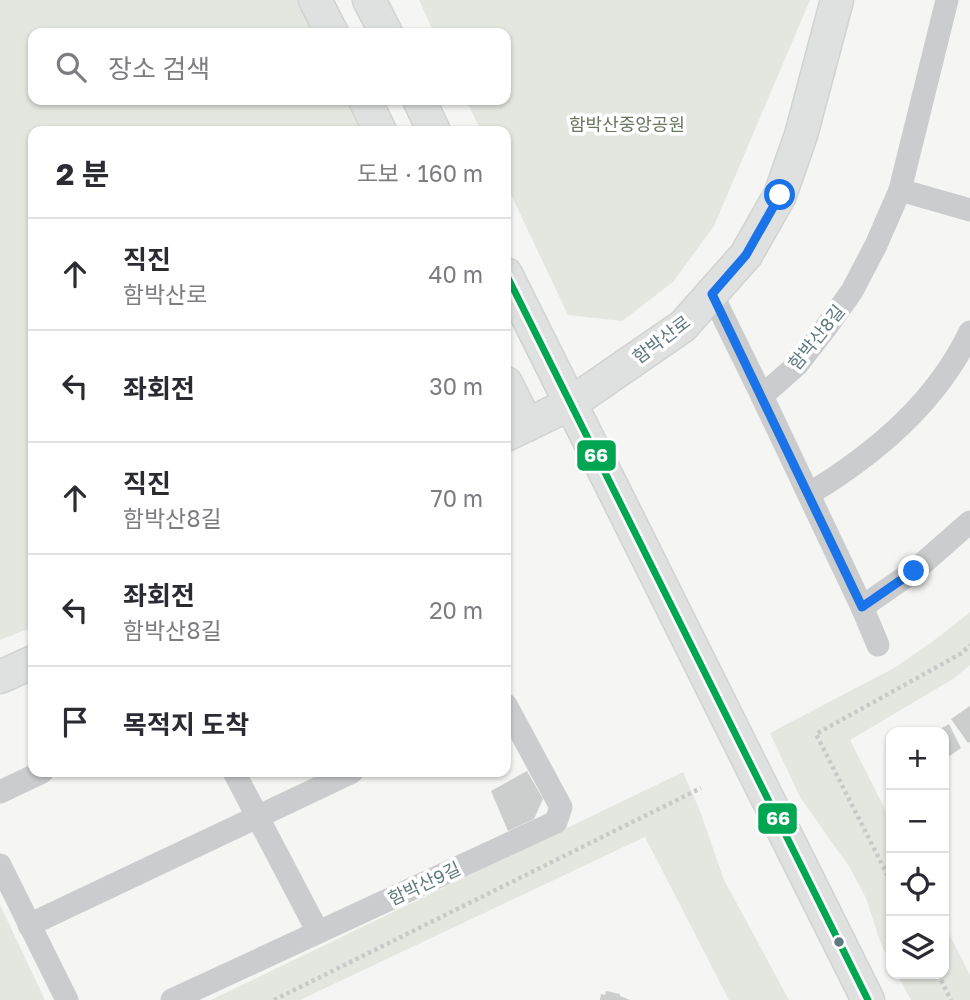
<!DOCTYPE html>
<html lang="ko">
<meta charset="utf-8">
<style>
:root{--surface:#fff;--page:#f7f7f7;--text:#2b2b33;--muted:#7c7c81;--line:#e1e1e2}
body{margin:0;font-family:"Golos Text","Noto Sans KR",sans-serif;background:var(--page);color:var(--text)}
.controls{position:absolute;right:21px;bottom:21px;display:grid;overflow:hidden;border-radius:14px;box-shadow:0 2px 5px #0004}
.controls button{width:63px;height:63px;display:grid;place-items:center;padding:0;border:0;border-bottom:2px solid var(--line);background:var(--surface);color:var(--text);font:35px sans-serif}
.stop{position:absolute;width:21px;height:21px;margin:-16px;border:5px solid #1a73e8;border-radius:50%;background:#fff}
.stop.end{background:#1a73e8;border-color:#fff;box-shadow:0 2px 7px #0008}
.list{margin:0;padding:0;list-style:none}
h2{display:flex;justify-content:space-between;align-items:center;height:91px;margin:0;padding:0 28px;font-size:30px}
h2 small{font-size:23px;font-weight:400;color:var(--muted)}
.list li{display:grid;grid-template-columns:46px 1fr auto;gap:21px;align-items:center;box-sizing:border-box;height:112px;padding:0 28px;border-top:2px solid var(--line)}
.list b{display:block;font-size:26px;white-space:nowrap}
.list p{margin:0;font-size:23px;white-space:nowrap;color:var(--muted)}
.list em{font-size:23px;font-style:normal;color:var(--muted)}
.icon{flex:none;width:38px;height:38px;fill:none;stroke:currentColor;stroke-width:2;stroke-linecap:round;stroke-linejoin:round}
.map{position:relative;flex:none;width:970px;height:1000px;overflow:hidden}
.search{position:absolute;background:var(--surface);box-shadow:0 2px 5px #0004;left:28px;top:28px;width:483px;height:77px;display:flex;align-items:center;gap:18px;box-sizing:border-box;padding:0 24px;border-radius:14px;color:var(--muted);font-size:26px}
.panel{position:absolute;background:var(--surface);box-shadow:0 2px 5px #0004;left:28px;top:126px;width:483px;height:651px;border-radius:14px}
.map>svg:first-child{display:block}
.green{fill:#e4e7e0}
.building{fill:#cccece}
.lines{fill:none;stroke-linecap:round;stroke-linejoin:round}
.secondary-casing{stroke:#d1d3d3;stroke-width:35}
.path{stroke:#c8cac9;stroke-width:4.5;stroke-dasharray:3.5 3.5;stroke-linecap:butt}
.street{stroke:#cacccd;stroke-width:23}
.secondary{stroke:#dfe0e0;stroke-width:32}
.bus-1-casing{stroke:#fff;stroke-width:12}
.bus-1{stroke:#00a651;stroke-width:7}
.route{stroke:#1a73e8;stroke-width:9}
.bus-dot{fill:#5f7980;stroke:#fff;stroke-width:2.5}
.labels{text-anchor:middle;dominant-baseline:central;stroke-width:7;stroke-linejoin:round;paint-order:stroke}
.park-label{font-size:18px;fill:#68775f;stroke:#fff}
.street-label{font-size:18px;fill:#5f7980;stroke:#fff}
.line-badge{stroke:#fff;stroke-width:2.5}
.badge-label{font-size:19px;text-anchor:middle;font-weight:bold;fill:#fff}
</style>
<div class="map">
<svg width="970" height="1000" viewBox="0 0 970 1000">
<rect width="100%" height="100%" fill="#f5f5f3"/>
<g class="green">
<polygon points="0,0 300,0 315,33 33,33 33,100 346,100 361,131 33,131 33,627 0,640"/>
<polygon points="419,0 810,0 714,226 673,282 622,321 568,315 506,184 506,131 481,131 466,100 506,100 506,33 434,33"/>
<polygon points="970,612 970,665 953,679 850,740 891,821 891,963 881,944 866,898 850,868 800,797 770,733 896,667 936,639"/>
<polygon points="683,772 700,811 724,880 789,1000 729,1000 645,837 300,1000 211,1000"/>
<polygon points="0,905 45,1000 0,1000"/>
<polygon points="944,924 970,975 970,1000 911,1000 897,974 944,974"/>
</g>
<g class="building">
<polygon points="970,706 970,742 968,743 951,719"/>
<polygon points="949,724 961,748 944,760 944,732 935,732"/>
<polygon points="527,771 543,799 534,819 508,831 491,791"/>
<polygon points="606,991 620,994 620,996 630,1000 600,1000 601,994 605,995"/>
</g>
<g class="lines">
<g class="secondary-casing">
<g id="secondary">
<polyline points="315,0 332,33"/>
<polyline points="369,0 386,33"/>
<polyline points="365,100 380,131"/>
<polyline points="419,100 434,131"/>
<polyline points="506,274 868,1000"/>
<polyline points="506,383 527,425"/>
<polyline points="506,435 570,404 683,326 746,255 780,195 801,135 837,0"/>
<polyline points="0,677 33,662"/>
</g>
</g>
<g class="path">
<polyline points="891,882 816,734 962,653 970,645"/>
<polyline points="938,974 951,1000"/>
<polyline points="274,1000 701,788"/>
</g>
<g class="street">
<polyline points="947,0 900,190 876,245 852,291 825,329 797,365 762,396 862,607 914,571 970,522"/>
<polyline points="900,190 970,210"/>
<polyline points="712,294 762,396"/>
<path d="M809 494C875 454 936 403 970 332"/>
<polyline points="862,607 878,645"/>
<polyline points="234,772 318,932"/>
<polyline points="0,792 42,772"/>
<polyline points="0,865 67,1000"/>
<polyline points="29,925 352,772"/>
<polyline points="172,1000 556,822 561,807 506,705"/>
</g>
<use href="#secondary" class="secondary"/>
<g class="bus-1-casing">
<polyline id="bus-1" points="506,274 868,1000"/>
</g>
<use href="#bus-1" class="bus-1"/>
</g>
<g class="lines">
<polyline class="route" points="780,195 746,255 712,294 862,607 914,571"/>
</g>
<circle class="bus-dot" cx="839" cy="942" r="6"/>
<g class="labels">
<g class="park-label">
<text x="627" y="124">함박산중앙공원</text>
</g>
<g class="street-label">
<text transform="translate(816 337) rotate(-51)">함박산8길</text>
<text transform="translate(661 339) rotate(-37)">함박산로</text>
<text transform="translate(424 883) rotate(-25)">함박산9길</text>
</g>
</g>
<g class="line-badge">
<rect x="576" y="439" width="41" height="33" rx="7" fill="#00a651"/>
<rect x="757" y="802" width="41" height="33" rx="7" fill="#00a651"/>
</g>
<g class="badge-label">
<text x="596" y="462">66</text>
<text x="778" y="825">66</text>
</g>
</svg>
<div class="controls">
<button>+</button>
<button>−</button>
<button><svg class="icon" aria-label="locate" viewBox="0 0 24 24"><circle cx="12" cy="12" r="6"/><path d="M12 2v4M12 18v4M2 12h4M18 12h4"/></svg></button>
<button><svg class="icon" aria-label="layers" viewBox="0 0 24 24"><path d="M12 4l9 5-9 5-9-5zM3 14l9 5 9-5"/></svg></button>
</div>
<div class="stop" style="left:780px;top:195px"></div>
<div class="stop end" style="left:914px;top:571px"></div>
<div class="search"><svg class="icon" aria-label="search" viewBox="0 0 24 24"><circle cx="10" cy="10" r="6"/><path d="M15 15l6 6"/></svg>장소 검색</div>
<section class="panel">
<h2>2 분<small>도보 · 160 m</small></h2>
<ul class="list">
<li><svg class="icon" aria-label="ahead" viewBox="0 0 24 24"><path d="M12 20V5M6 11l6-6 6 6"/></svg><div><b>직진</b><p>함박산로</p></div><em>40 m</em></li>
<li><svg class="icon" aria-label="left" viewBox="0 0 24 24"><path d="M17 20v-9H6M10 6l-5 5 5 5"/></svg><div><b>좌회전</b></div><em>30 m</em></li>
<li><svg class="icon" aria-label="ahead" viewBox="0 0 24 24"><path d="M12 20V5M6 11l6-6 6 6"/></svg><div><b>직진</b><p>함박산8길</p></div><em>70 m</em></li>
<li><svg class="icon" aria-label="left" viewBox="0 0 24 24"><path d="M17 20v-9H6M10 6l-5 5 5 5"/></svg><div><b>좌회전</b><p>함박산8길</p></div><em>20 m</em></li>
<li><svg class="icon" aria-label="arrive" viewBox="0 0 24 24"><path d="M6 21V4h12l-3 4 3 4H6"/></svg><div><b>목적지 도착</b></div></li>
</ul>
</section>
</div>
